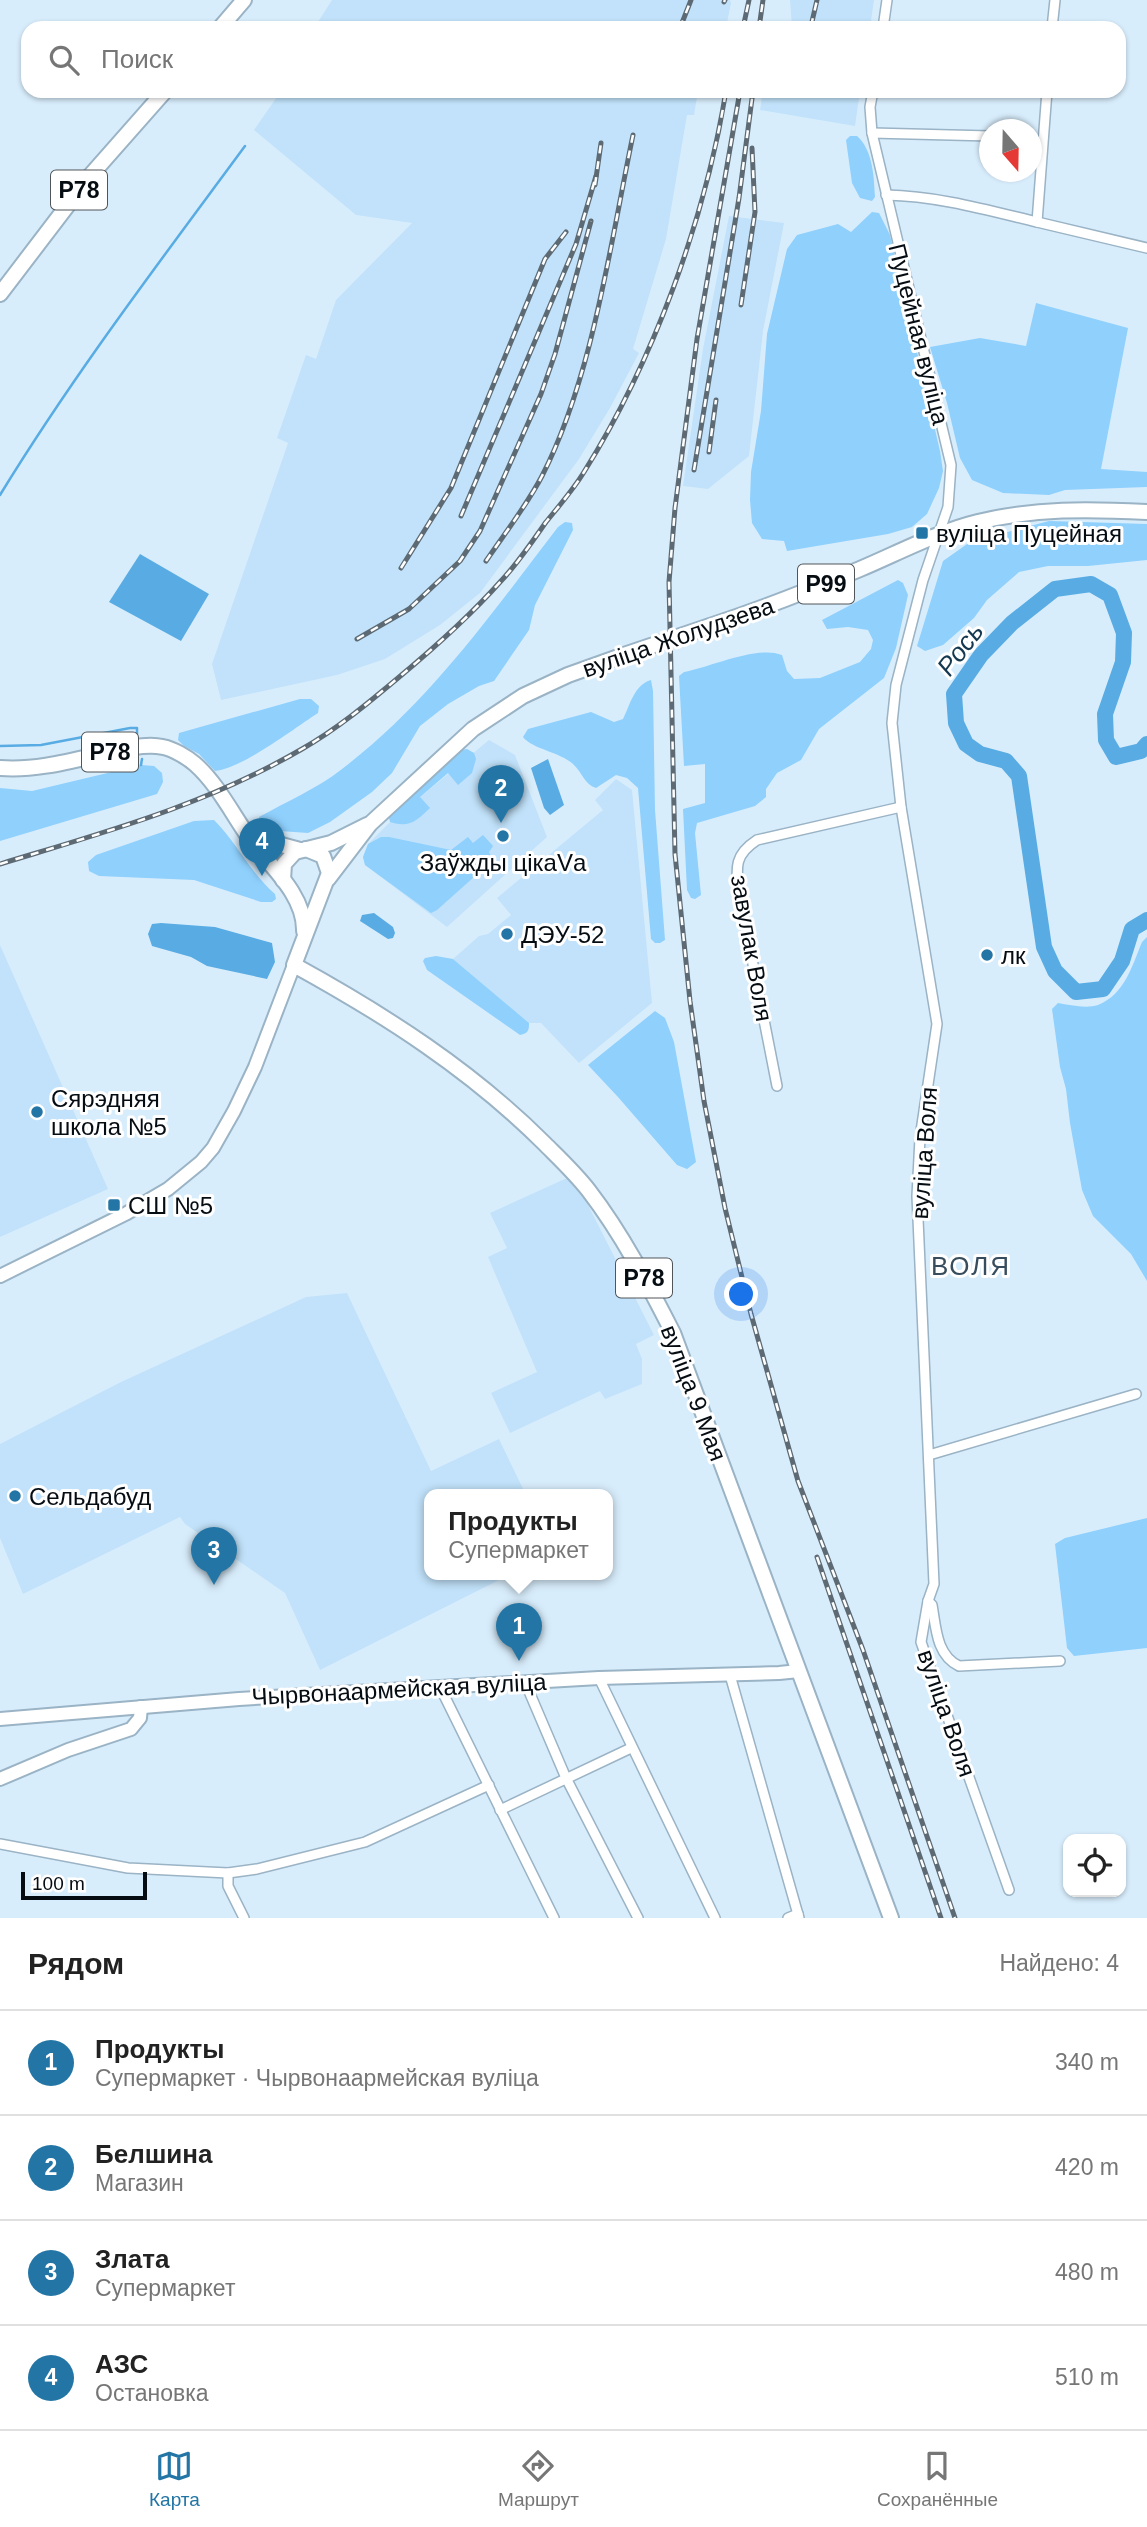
<!DOCTYPE html>
<html lang="ru">
<meta charset="utf-8">
<style>
:root{--surface:#fff;--page:#f2f2f2;--text:#222;--muted:#767676;--line:#e0e0e0;--accent:#2275a5}
body{margin:0;font-family:Helvetica,sans-serif;background:var(--page);color:var(--text)}
.controls{position:absolute;right:21px;bottom:21px;display:grid;overflow:hidden;border-radius:14px;box-shadow:0 2px 5px #0004}
.controls button{width:63px;height:63px;display:grid;place-items:center;padding:0;border:0;border-bottom:2px solid var(--line);background:var(--surface);color:var(--text);font:35px sans-serif}
.compass{position:absolute;left:979px;top:119px;width:63px;height:63px;border-radius:50%;background:var(--surface);box-shadow:0 2px 5px #0004;rotate:160deg}
.scale{position:absolute;left:21px;bottom:18px;width:126px;box-sizing:border-box;padding-left:7px;border:4px solid #050c12;border-top:0;font-size:19px;line-height:24px;white-space:nowrap;color:#050c12;-webkit-text-stroke:5px #fff;paint-order:stroke}
.you{position:absolute;left:742px;top:1295px;width:24px;height:24px;margin:-18px;border:5px solid #fff;border-radius:50%;background:#1a73e8;box-shadow:0 0 0 10px #1a73e833}
.badge{display:grid;place-items:center;width:46px;height:46px;border-radius:50%;background:var(--accent);color:#fff;font-size:23px;font-weight:700}
.pin{position:absolute;translate:-50% -58px;filter:drop-shadow(0 2px 4px #0008)}
.pin::after{content:'';position:absolute;top:37px;width:24px;height:21px;background:inherit;clip-path:polygon(0 0,100% 0,50% 100%)}
.popup{position:absolute;left:424px;top:1489px;width:189px;height:91px;box-sizing:border-box;display:grid;place-content:center;border-radius:14px;background:var(--surface);filter:drop-shadow(0 2px 5px #0005);font-size:23px;white-space:nowrap;color:var(--muted)}
.popup b{font-size:26px;color:var(--text)}
.popup::after{content:'';position:absolute;left:50%;top:100%;margin-left:-14px;border:14px solid transparent;border-top-color:var(--surface)}
.list{margin:0;padding:0;list-style:none}
h2{display:flex;justify-content:space-between;align-items:center;height:91px;margin:0;padding:0 28px;font-size:30px}
h2 small{font-size:23px;font-weight:400;color:var(--muted)}
.list li{display:grid;grid-template-columns:46px 1fr auto;gap:21px;align-items:center;box-sizing:border-box;height:105px;padding:0 28px;border-top:2px solid var(--line)}
.list b{display:block;font-size:26px;white-space:nowrap}
.list p{margin:0;font-size:23px;white-space:nowrap;color:var(--muted)}
.list em{font-size:23px;font-style:normal;color:var(--muted)}
.icon{flex:none;width:38px;height:38px;fill:none;stroke:currentColor;stroke-width:2;stroke-linecap:round;stroke-linejoin:round}
.map{position:relative;flex:none;width:1147px;height:1918px;overflow:hidden}
.search{position:absolute;background:var(--surface);box-shadow:0 2px 5px #0004;left:21px;right:21px;top:21px;height:77px;display:flex;align-items:center;gap:18px;box-sizing:border-box;padding:0 24px;border-radius:21px;color:var(--muted);font-size:26px}
.sheet{height:511px;background:var(--surface)}
nav{display:flex;justify-content:space-around;align-items:center;box-sizing:border-box;height:98px;border-top:2px solid var(--line);background:var(--surface);font-size:19px;color:var(--muted)}
nav a{display:grid;justify-items:center;gap:4px}
nav .on{color:var(--accent)}
.map>svg:first-child{display:block}
.built{fill:#c1e2fa}
.green{fill:#8fd0fd}
.water{fill:#58ace3}
.lines{fill:none;stroke-linecap:round;stroke-linejoin:round}
.stream{stroke:#58ace3;stroke-width:2.5}
.river{stroke:#58ace3;stroke-width:16}
.street-casing{stroke:#9ab3c5;stroke-width:12}
.secondary-casing{stroke:#9ab3c5;stroke-width:16}
.primary-casing{stroke:#9ab3c5;stroke-width:18}
.street{stroke:#fff;stroke-width:9}
.secondary{stroke:#fff;stroke-width:12}
.primary{stroke:#fff;stroke-width:14}
.rail-casing{stroke:#5d6a73;stroke-width:5}
.rail{stroke:#fff;stroke-width:2.5;stroke-dasharray:8;stroke-linecap:butt}
.primary-bridge-casing{stroke:#9ab3c5;stroke-width:18;stroke-linecap:butt}
.primary-bridge{stroke:#fff;stroke-width:14}
.poi-dot{fill:#2275a5;stroke:#fff;stroke-width:2.5}
.labels{text-anchor:middle;dominant-baseline:central;stroke-width:6;stroke-linejoin:round;paint-order:stroke}
.shield{fill:#fff;stroke:#505559;stroke-width:2}
.shield-label{font-size:23px;font-weight:bold;fill:#050c12}
.street-label{font-size:24px;fill:#050c12;stroke:#fff}
.poi-label{font-size:24px;fill:#050c12;stroke:#fff;text-anchor:start}
.water-label{font-size:26px;font-style:italic;fill:#13384f;stroke:#fff}
.neighbourhood-label{font-size:26px;letter-spacing:2px;fill:#374d5d;stroke:#fff}
</style>
<div class="map">
<svg width="1147" height="1918" viewBox="0 0 1147 1918">
<rect width="100%" height="100%" fill="#d8edfc"/>
<g class="built">
<polygon points="332,0 730,0 731,3 726,28 314,28"/>
<polygon points="790,0 874,0 870,28 792,28"/>
<polygon points="281,91 698,91 694,115 687,115 666,239 633,349 639,353 610,408 579,459 480,593 440,625 385,659 337,675 221,700 212,664 288,443 277,438 306,355 316,359 336,300 412,223 356,215 254,130"/>
<polygon points="763,91 860,91 855,126 760,110"/>
<polygon points="729,216 784,223 763,331 749,456 708,489 683,486 703,349"/>
<polygon points="489,740 515,755 547,837 447,927 365,865 363,857 368,844 390,822"/>
<polygon points="616,779 632,790 652,1003 579,1063 541,1023 529,1023 453,959 479,936 488,934 511,915 497,898 603,810 595,800"/>
<polygon points="0,945 108,1189 0,1237"/>
<polygon points="567,1178 587,1203 654,1335 636,1344 642,1359 642,1384 605,1399 600,1391 510,1433 491,1393 537,1372 488,1257 507,1248 490,1213"/>
<polygon points="347,1293 431,1471 499,1439 526,1495 430,1495 430,1575 509,1575 320,1670 285,1593 185,1524 180,1517 23,1594 0,1538 0,1444 121,1382 306,1297"/>
</g>
<g class="green">
<path d="M850 136H857C873 150 874 177 875 197L872 201 860 198 852 183 846 140Z"/>
<polygon points="872,212 879,213 890,235 940,451 943,471 939,488 927,514 912,527 888,534 787,551 784,541 762,539 752,523 750,500 751,472 761,411 767,334 787,249 797,235 838,224 851,232"/>
<polygon points="1036,303 1128,328 1101,469 1147,472 1147,487 1065,490 1049,495 1003,493 972,480 960,458 947,403 930,347 980,338 1026,346"/>
<polygon points="1049,521 1147,524 1147,560 1088,566 1048,566 1019,572 987,600 974,618 943,645 925,651 917,646 943,561 970,542"/>
<path d="M565 522 572 523 573 530 535 605 529 630 494 681 479 686 448 704 420 726 392 773 372 792 330 822 308 833 266 830 260 826 259 817C286 802 318 788 342 769 429 703 492 613 558 527Z"/>
<path d="M898 580 903 583 908 595 896 648 884 678 819 729 801 760 777 773 766 789V797L755 806 697 823 695 833 701 895 695 899 691 898 687 890 683 809 705 803V764L684 766 679 676 684 672C711 667 757 645 782 655L787 671 794 679 820 678 860 662 871 649 873 640 868 630 848 627 827 629 822 620Z"/>
<path d="M651 680 653 691 655 810 665 940 660 943H655L651 939 638 788 627 778 616 775 596 788C584 784 582 772 573 764 560 752 532 749 523 737L528 729 591 712 614 722 623 719C630 705 634 685 651 680Z"/>
<path d="M300 699H311L319 706 318 713C293 729 243 768 215 771L199 754 184 746 178 740 179 733Z"/>
<path d="M467 749 474 753 476 759 472 773 458 785 448 773 420 797 430 808C416 821 410 828 390 822L389 818 460 750Z"/>
<polygon points="141,765 154,766 162,773 163,782 157,794 0,841 0,788 32,791"/>
<path d="M214 820C237 843 250 872 275 894L276 899 272 902H261L194 880 99 876 89 871 88 862 96 855 194 821Z"/>
<polygon points="483,835 493,846 489,852 493,860 437,910 431,913 365,865 363,857 368,844 381,837 389,837 451,850 468,837 473,843"/>
<path d="M1147 937V1281L1131 1254 1093 1216 1082 1190 1070 1123 1066 1089 1060 1067 1052 1009 1058 1003C1070 1005 1086 1009 1098 1005 1125 994 1132 966 1142 942Z"/>
<path d="M436 956 453 959 529 1023C529 1031 528 1033 520 1035L427 970 423 961 425 958Z"/>
<polygon points="655,1011 665,1018 674,1042 696,1162 687,1169 677,1165 618,1097 588,1065"/>
<polygon points="1147,1518 1147,1648 1074,1656 1067,1648 1055,1544 1065,1538"/>
</g>
<g class="water">
<polygon points="140,554 209,594 181,641 109,602"/>
<polygon points="548,759 564,805 550,815 544,808 531,768"/>
<polygon points="374,913 393,927 395,933 393,938 388,939 360,921 362,915"/>
<polygon points="161,923 215,927 272,943 275,962 267,979 207,966 191,957 152,946 148,934 152,924"/>
</g>
<g class="lines">
<g class="stream">
<path d="M0 495C74 374 161 260 245 146"/>
<polyline points="0,746 41,745 130,728 137,728 137,734"/>
<polyline points="141,765 142,759"/>
</g>
<polyline class="river" points="1147,744 1141,751 1116,757 1106,740 1105,714 1123,662 1124,633 1110,595 1091,584 1055,589 1012,623 981,655 954,694 956,723 966,744 980,754 1006,761 1019,776 1044,947 1055,971 1076,992 1103,989 1122,961 1132,929 1147,920"/>
<g class="street-casing">
<g id="street">
<polyline points="883,28 887,0"/>
<polyline points="1052,28 1055,0"/>
<polyline points="873,91 870,107 872,133 951,465 948,507 923,580 896,685 892,723 901,807 937,1024 920,1138 917,1196 934,1584 928,1601 921,1642 1009,1890"/>
<polyline points="872,133 990,136"/>
<path d="M886 195C938 196 987 210 1037 222L1047 91"/>
<polyline points="1037,222 1147,248"/>
<path d="M777 1086 739 893C736 867 734 855 757 840L901 807"/>
<polyline points="929,1455 1136,1394"/>
<path d="M928 1601 932 1605C936 1627 936 1655 959 1666L1060 1661"/>
<polyline points="730,1675 799,1918"/>
<polyline points="599,1678 715,1918"/>
<polyline points="525,1682 566,1778 638,1918"/>
<polyline points="440,1687 554,1918"/>
<polyline points="500,1810 631,1748"/>
<polyline points="0,1844 128,1868 228,1873 257,1869 365,1842 489,1785"/>
<polyline points="228,1873 228,1886 244,1918"/>
<polyline points="788,1918 798,1914"/>
</g>
</g>
<g class="secondary-casing">
<g id="secondary">
<polyline points="0,1276 127,1213 168,1189 201,1162 213,1148 234,1111 255,1067 294,965"/>
<polyline points="0,1719 239,1699 440,1687 599,1678 779,1673 799,1671"/>
<polyline points="0,1779 68,1750 131,1729 140,1718 141,1707"/>
</g>
</g>
<g class="primary-casing">
<g id="primary">
<polyline points="220,28 244,0"/>
<polyline points="0,294 90,176 165,91"/>
<path d="M710 626C761 609 810 590 860 569 898 553 937 532 978 522 1036 508 1088 509 1147 512"/>
<path d="M0 768C37 771 74 760 110 752 127 749 146 743 163 747 173 749 187 757 195 764 219 785 236 821 255 846 275 870 305 898 304 931"/>
<polyline points="248,836 300,850"/>
<path d="M306 849 323 856 329 873 294 965C385 1015 471 1070 545 1144 560 1159 576 1174 589 1191 622 1234 648 1284 673 1333L891 1918"/>
<polyline points="328,879 370,824 473,729 523,696 568,675 624,655"/>
<polyline points="283,880 284,864 295,852 331,843 367,825"/>
</g>
</g>
<use href="#street" class="street"/>
<use href="#secondary" class="secondary"/>
<use href="#primary" class="primary"/>
<g class="rail-casing">
<g id="rail">
<polyline points="724,2 725,0"/>
<polyline points="811,26 817,0"/>
<polyline points="680,28 691,0"/>
<polyline points="743,28 749,0"/>
<polyline points="759,28 763,0"/>
<polyline points="740,91 697,339 675,508 669,582 675,854 690,1001 704,1101 725,1208 751,1314 798,1481 863,1650 955,1918"/>
<polyline points="595,185 601,143"/>
<polyline points="741,305 755,212 752,148"/>
<polyline points="709,452 716,400"/>
<polyline points="694,470 739,198 753,91"/>
<polyline points="461,516 576,244 596,176"/>
<path d="M486 561C505 533 527 505 542 476 593 376 610 245 633 135"/>
<polyline points="401,568 451,488 545,259 566,232"/>
<polyline points="357,639 409,609 460,561 480,531 541,394 555,354 591,221"/>
<path d="M0 864C105 832 206 805 302 749 337 729 367 704 398 678 434 648 470 616 501 581 518 563 532 542 546 522 559 506 573 490 584 472 653 362 705 220 726 91"/>
<polyline points="817,1557 941,1918"/>
</g>
</g>
<use href="#rail" class="rail"/>
<g class="primary-bridge-casing">
<polyline id="primary-bridge" points="624,655 710,626"/>
</g>
<use href="#primary-bridge" class="primary-bridge"/>
</g>
<g class="poi-dot">
<rect x="915" y="526" width="14" height="14" rx="3.5"/>
<circle cx="503" cy="836" r="7"/>
<circle cx="507" cy="934" r="7"/>
<circle cx="987" cy="955" r="7"/>
<circle cx="37" cy="1112" r="7"/>
<rect x="107" y="1198" width="14" height="14" rx="3.5"/>
<circle cx="15" cy="1496" r="7"/>
</g>
<g class="labels">
<g class="shield">
<rect x="51" y="170.5" width="56" height="39" rx="5"/>
<rect x="798" y="564.5" width="56" height="39" rx="5"/>
<rect x="82" y="732.5" width="56" height="39" rx="5"/>
<rect x="616" y="1258.5" width="56" height="39" rx="5"/>
</g>
<g class="shield-label">
<text x="79" y="190">Р78</text>
<text x="826" y="584">Р99</text>
<text x="110" y="752">Р78</text>
<text x="644" y="1278">Р78</text>
</g>
<g class="street-label">
<text transform="translate(919 334) rotate(76)">Пуцейная вуліца</text>
<text transform="translate(678 637) rotate(-19)">вуліца Жолудзева</text>
<text transform="translate(752 948) rotate(80)">завулак Воля</text>
<text transform="translate(924 1153) rotate(-86)">вуліца Воля</text>
<text transform="translate(694 1393) rotate(69)">вуліца 9 Мая</text>
<text transform="translate(399 1689) rotate(-3)">Чырвонаармейская вуліца</text>
<text transform="translate(947 1713) rotate(71)">вуліца Воля</text>
</g>
<g class="poi-label">
<text x="936" y="533">вуліца Пуцейная</text>
<text x="503" y="862" text-anchor="middle">Заўжды цікаVа</text>
<text x="521" y="934">ДЭУ-52</text>
<text x="1001" y="955">лк</text>
<text x="51" y="1098">Сярэдняя<tspan x="51" dy="28">школа №5</tspan></text>
<text x="128" y="1205">СШ №5</text>
<text x="29" y="1496">Сельдабуд</text>
</g>
<g class="water-label">
<text transform="translate(960 649) rotate(-53)">Рось</text>
</g>
<g class="neighbourhood-label">
<text x="971" y="1266">ВОЛЯ</text>
</g>
</g>
</svg>
<div class="controls">
<button><svg class="icon" aria-label="locate" viewBox="0 0 24 24"><circle cx="12" cy="12" r="6"/><path d="M12 2v4M12 18v4M2 12h4M18 12h4"/></svg></button>
</div>
<svg class="compass" viewBox="-18 -18 36 36"><path d="M0-13l5 13h-10z" fill="#e53935"/><path d="M0 13l5-13h-10z" fill="#767676"/></svg>
<div class="scale">100 m</div>
<div class="you"></div>
<div class="pin badge" style="left:519px;top:1661px">1</div>
<div class="popup"><b>Продукты</b>Супермаркет</div>
<div class="pin badge" style="left:501px;top:823px">2</div>
<div class="pin badge" style="left:214px;top:1585px">3</div>
<div class="pin badge" style="left:262px;top:876px">4</div>
<div class="search"><svg class="icon" aria-label="search" viewBox="0 0 24 24"><circle cx="10" cy="10" r="6"/><path d="M15 15l6 6"/></svg>Поиск</div>
</div>
<section class="sheet">
<h2>Рядом<small>Найдено: 4</small></h2>
<ul class="list">
<li><span class="badge">1</span><div><b>Продукты</b><p>Супермаркет · Чырвонаармейская вуліца</p></div><em>340 m</em></li>
<li><span class="badge">2</span><div><b>Белшина</b><p>Магазин</p></div><em>420 m</em></li>
<li><span class="badge">3</span><div><b>Злата</b><p>Супермаркет</p></div><em>480 m</em></li>
<li><span class="badge">4</span><div><b>АЗС</b><p>Остановка</p></div><em>510 m</em></li>
</ul>
</section>
<nav>
<a class="on"><svg class="icon" aria-label="map" viewBox="0 0 24 24"><path d="M3 6l6-2 6 2 6-2v14l-6 2-6-2-6 2zM9 4v14M15 6v14"/></svg>Карта</a>
<a><svg class="icon" aria-label="directions" viewBox="0 0 24 24"><path d="M12 3l9 9-9 9-9-9zM9 14v-3h6M13 9l2 2-2 2"/></svg>Маршрут</a>
<a><svg class="icon" aria-label="saved" viewBox="0 0 24 24"><path d="M7 4h10v16l-5-4-5 4z"/></svg>Сохранённые</a>
</nav>
